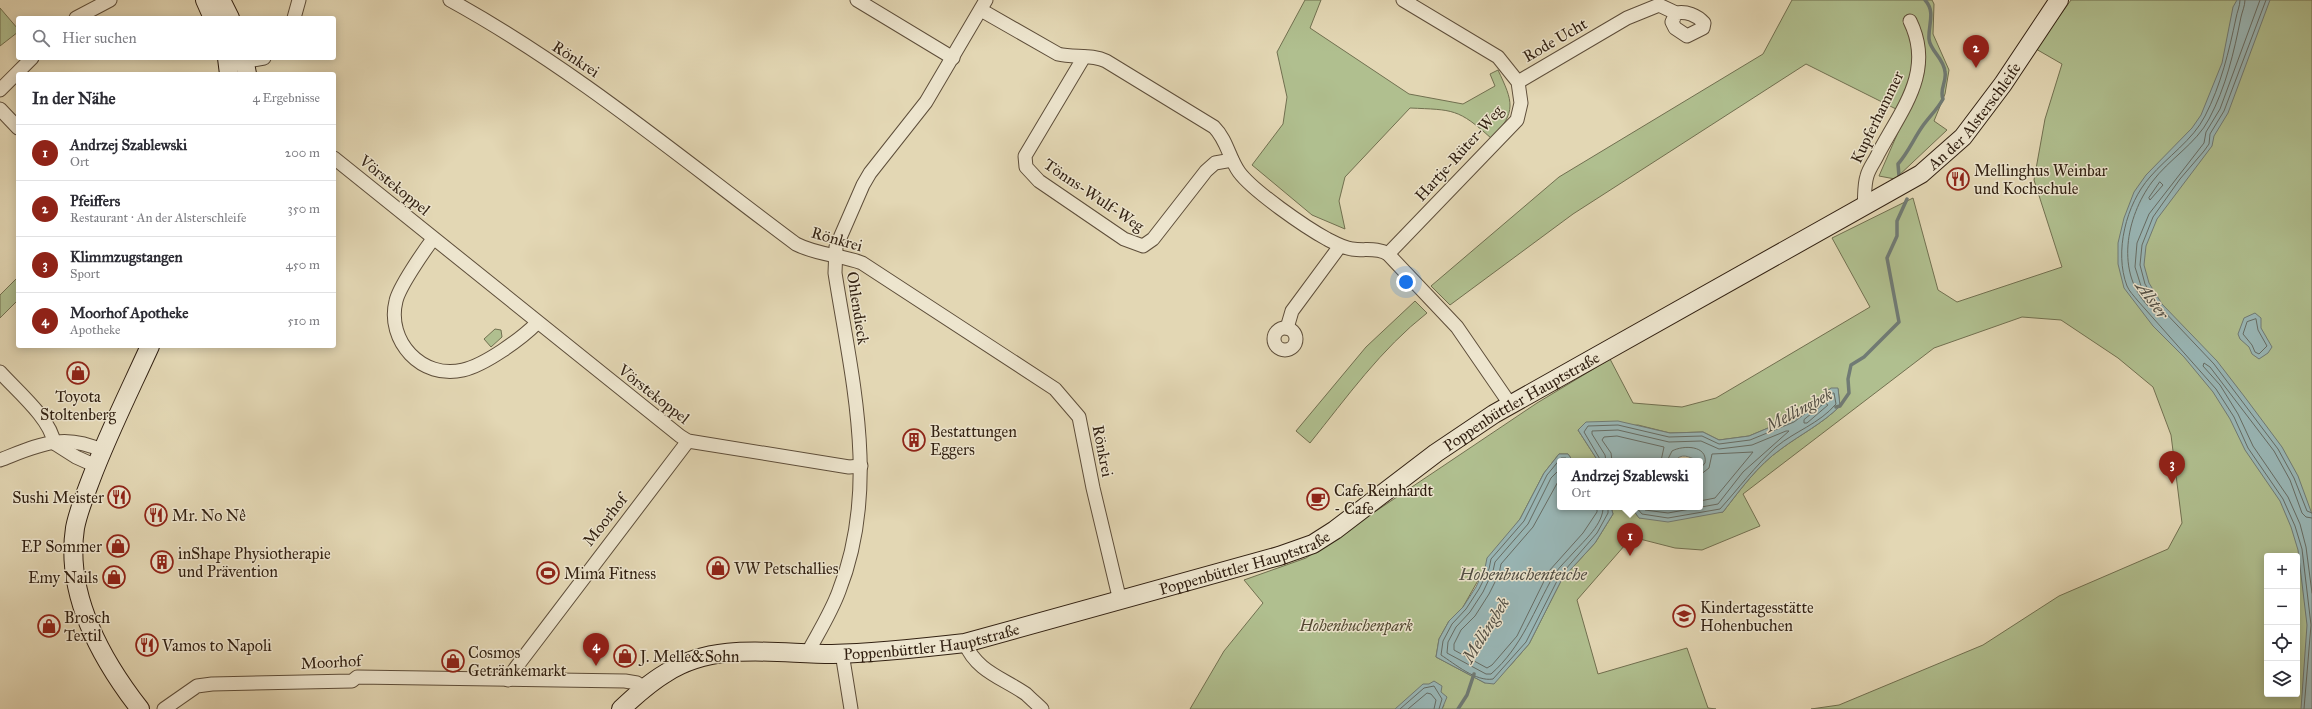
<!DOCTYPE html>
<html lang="de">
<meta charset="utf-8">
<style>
:root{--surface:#fff;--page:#f2f2f3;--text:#2b2b33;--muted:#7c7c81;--line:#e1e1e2;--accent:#8f2418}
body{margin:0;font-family:"IM FELL Great Primer",serif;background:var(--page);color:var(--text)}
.controls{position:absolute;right:12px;bottom:12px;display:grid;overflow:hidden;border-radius:4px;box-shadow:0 2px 10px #0003}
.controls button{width:36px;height:36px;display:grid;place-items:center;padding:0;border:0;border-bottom:1px solid var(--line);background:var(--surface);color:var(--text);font:20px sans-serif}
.you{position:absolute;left:1406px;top:282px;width:14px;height:14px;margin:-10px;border:3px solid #fff;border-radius:50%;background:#1a73e8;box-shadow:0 0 0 6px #1a73e833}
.badge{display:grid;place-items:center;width:26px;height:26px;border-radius:50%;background:var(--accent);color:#fff;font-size:13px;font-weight:700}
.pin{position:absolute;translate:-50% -33px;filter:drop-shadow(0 1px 2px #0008)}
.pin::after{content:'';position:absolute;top:21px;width:14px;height:12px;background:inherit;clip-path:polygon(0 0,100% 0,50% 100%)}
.popup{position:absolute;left:1557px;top:458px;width:146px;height:52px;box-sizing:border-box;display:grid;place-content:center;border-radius:4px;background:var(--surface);filter:drop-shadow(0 1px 3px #0005);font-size:13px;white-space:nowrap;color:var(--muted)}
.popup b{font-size:15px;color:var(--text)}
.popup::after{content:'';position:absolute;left:50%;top:100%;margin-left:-8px;border:8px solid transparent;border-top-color:var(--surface)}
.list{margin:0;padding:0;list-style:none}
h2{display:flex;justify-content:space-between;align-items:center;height:52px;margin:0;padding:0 16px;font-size:17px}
h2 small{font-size:13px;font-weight:400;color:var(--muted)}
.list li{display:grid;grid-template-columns:26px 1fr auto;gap:12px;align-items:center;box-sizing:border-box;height:56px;padding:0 16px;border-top:1px solid var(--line)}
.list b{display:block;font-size:15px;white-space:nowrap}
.list p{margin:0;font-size:13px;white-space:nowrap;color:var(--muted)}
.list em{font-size:13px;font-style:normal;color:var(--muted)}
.icon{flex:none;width:22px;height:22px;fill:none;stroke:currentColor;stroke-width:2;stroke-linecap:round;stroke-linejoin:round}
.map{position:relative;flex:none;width:2312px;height:709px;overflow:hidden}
.search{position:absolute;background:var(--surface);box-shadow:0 2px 10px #0003;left:16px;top:16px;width:320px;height:44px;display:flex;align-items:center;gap:10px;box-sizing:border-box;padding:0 14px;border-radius:4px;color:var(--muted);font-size:15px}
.panel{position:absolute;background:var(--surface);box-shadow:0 2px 10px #0003;left:16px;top:72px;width:320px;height:276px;border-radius:4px}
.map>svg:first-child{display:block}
.green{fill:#b0bf8f;stroke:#717050;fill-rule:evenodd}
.water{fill:#99b7b7;stroke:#707b75}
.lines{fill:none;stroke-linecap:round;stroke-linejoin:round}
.shore{stroke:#666c64;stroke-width:1}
.stream{stroke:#707b75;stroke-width:3.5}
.street-casing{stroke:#5e4e3a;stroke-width:15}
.secondary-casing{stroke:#322112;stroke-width:20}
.street{stroke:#ede5ce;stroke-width:13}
.secondary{stroke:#ede5ce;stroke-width:18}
.labels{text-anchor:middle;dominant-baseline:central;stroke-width:3;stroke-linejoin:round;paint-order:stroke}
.street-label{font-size:16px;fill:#322112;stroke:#ede5ce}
.poi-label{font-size:16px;fill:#322112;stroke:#ede5ce;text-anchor:start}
.park-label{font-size:16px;font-style:italic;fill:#524831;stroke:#ede5ce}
.water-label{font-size:17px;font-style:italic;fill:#514e44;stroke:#ede5ce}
</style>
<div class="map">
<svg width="2312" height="709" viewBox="0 0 2312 709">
<rect width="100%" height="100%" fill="#e3d7b4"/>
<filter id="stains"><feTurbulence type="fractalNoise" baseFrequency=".005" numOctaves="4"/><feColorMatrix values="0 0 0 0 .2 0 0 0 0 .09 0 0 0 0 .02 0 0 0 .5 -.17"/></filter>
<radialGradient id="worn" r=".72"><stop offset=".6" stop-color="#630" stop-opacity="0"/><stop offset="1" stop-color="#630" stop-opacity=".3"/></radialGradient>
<g class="green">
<path d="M1305 0H1321L1310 28 1409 94 1463 104 1495 86 1490 74 1498 70C1513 102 1517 111 1492 139 1458 108 1453 110 1410 108L1345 177 1339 201 1345 229 1312 215 1252 165 1283 124 1287 97 1277 52Z"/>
<polygon points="1792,0 1932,0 1934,4 1933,34 1949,70 1945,94 1934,121 1947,130 1895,179 1879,176 1906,114 1806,64 1573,214 1450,305 1431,286 1559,177 1763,54"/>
<path d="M2071 0H2312V709H1811L1839 705 1983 645 2059 596 2168 549 2182 523 2171 435 2153 387 2118 358 2061 320 2022 317 1934 348 1743 494 1760 526 1702 550 1675 548 1632 537 1577 600 1598 674 1687 648 1708 708 1716 709H1442L1444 705 1395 709H1190L1224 651 1263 603 1244 580 1306 558 1537 403 1610 359 1633 403 1682 407 1716 398 1870 307 1832 238 1913 198 1938 290 1957 302 2062 267 2034 180 2045 119 2062 64 2036 49ZM1838 389 1840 406C1822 424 1801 434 1781 449 1758 465 1740 490 1723 512L1639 518 1631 507H1611L1613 514 1595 543 1562 579 1529 644 1509 667 1485 683 1436 657 1439 639 1449 621 1463 607 1485 568 1520 519 1544 473 1559 454H1568L1573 461H1598L1578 430 1638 425 1670 433 1703 432 1719 440 1749 436 1792 418 1813 401ZM2267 556H2297V694H2267Z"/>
<polygon points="0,8 18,29 18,32 0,46"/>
<polygon points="18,277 18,300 0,318 0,295"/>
<path d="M1415 301 1427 313C1381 349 1347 397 1310 443L1296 431 1366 347Z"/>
<polygon points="495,329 501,330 502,337 491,347 484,339"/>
</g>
<g class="water">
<polygon points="2237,0 2270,0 2228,113 2214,136 2212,146 2157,219 2146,246 2144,265 2149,283 2162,304 2217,361 2244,396 2282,447 2298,476 2312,514 2312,709 2301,709 2307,625 2298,550 2291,527 2280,501 2245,450 2230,419 2213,392 2184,357 2153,326 2124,288 2118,264 2118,243 2124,218 2134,192 2146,175 2192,128 2201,115 2222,63 2233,7"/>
<polygon points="2255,313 2261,318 2261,328 2272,347 2268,353 2259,359 2252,354 2249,347 2240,339 2238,334 2244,318"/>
<path d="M1831 388H1838L1840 406C1822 424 1801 434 1781 449 1758 465 1740 490 1723 512L1668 522 1639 518 1631 507H1700V461C1691 459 1683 451 1675 461H1598L1578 430 1586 422 1618 421 1670 433 1703 432 1719 440 1749 436 1792 418Z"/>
<polygon points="1559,454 1568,454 1573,461 1560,461 1560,507 1611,507 1613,514 1595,543 1562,579 1529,644 1494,684 1485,683 1436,657 1439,639 1449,621 1463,607 1476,587 1485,568 1487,558 1520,519 1544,473"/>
<polygon points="1434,681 1442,686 1441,692 1447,697 1442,709 1395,709 1423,684 1429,684"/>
</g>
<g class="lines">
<g class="shore">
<path d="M2240 0C2240 6 2237 12 2236 18 2229 51 2221 85 2205 116 2193 140 2167 157 2150 177 2126 204 2114 252 2127 286 2129 291 2134 296 2138 301L2216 389 2234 417 2248 448 2283 499 2295 526 2302 549 2311 625 2304 709"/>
<path d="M2245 0C2245 6 2242 12 2241 17 2234 52 2226 87 2209 119 2196 144 2169 159 2152 182 2126 217 2115 273 2149 307L2152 304 2141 286 2135 267 2137 243 2149 214 2204 143 2206 132 2220 109 2260 0"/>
<polyline points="2266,0 2224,111 2210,134 2209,144 2204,151 2180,179 2153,217 2142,245 2140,265 2145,284 2159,306 2214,364 2278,449 2294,478 2307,511 2312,513"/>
<polygon points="2160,182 2163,185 2150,200 2149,198"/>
<polygon points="2256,319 2258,330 2267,346 2259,354 2255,352 2252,345 2243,334 2247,322"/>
<polygon points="1825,403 1828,405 1807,423 1804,423 1804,420"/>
<path d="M1568 461 1566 458H1561L1547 475 1524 521 1491 559 1489 569 1479 589 1466 609 1452 624 1443 641 1441 655C1455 664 1476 682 1493 679L1526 642 1559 577 1597 533 1608 513V507"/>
<path d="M1601 461 1584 432 1588 426 1618 425 1669 437 1702 436 1719 444 1750 440 1794 422 1832 393H1834L1836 404C1819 424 1795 431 1776 447 1755 466 1739 488 1720 509L1668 518 1642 514 1636 507"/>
<polyline points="1606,461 1605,455 1592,434 1592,431 1618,430 1669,442 1701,441 1719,449 1752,445 1786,431 1789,431 1743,472 1718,504 1668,513 1645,510 1642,507"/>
<polyline points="1612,461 1611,453 1602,440 1604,437 1617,436 1664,447 1661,461"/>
<path d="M1667 461 1672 451C1683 445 1708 445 1705 463L1700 469"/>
<path d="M1560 469 1551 478 1528 524 1495 562 1493 571 1483 592 1470 612 1456 627 1448 642 1447 653 1486 674H1491C1522 647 1534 610 1554 575 1559 567 1568 559 1574 552 1584 541 1604 523 1603 507"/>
<polyline points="1700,475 1709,468 1712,454 1753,452 1715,498 1700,501"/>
<polyline points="1560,478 1533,527 1501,564 1499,574 1489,594 1475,616 1461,630 1454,644 1454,650 1487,668 1492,665 1517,636 1549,571 1583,533 1597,512 1597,507"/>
<polyline points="2312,518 2306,517 2302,513 2290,480 2274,451 2210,367 2204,363 2203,366 2220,385 2238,414 2253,446 2288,497 2300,524 2306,547 2312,593"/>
<polyline points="1400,709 1424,688 1434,686 1442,699 1439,709"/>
<polyline points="1408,709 1427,693 1431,694 1436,700 1434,709"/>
</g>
<g class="stream">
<path d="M1899 176 1898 164C1909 151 1913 140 1922 127 1928 118 1937 110 1943 99 1939 89 1947 82 1945 72 1944 58 1930 51 1929 39 1928 25 1936 12 1925 0"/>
<polyline points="1836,407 1840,406 1849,393 1848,379 1851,365 1864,357 1899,322 1887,258 1897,236 1897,221 1907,199"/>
<polyline points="1458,709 1467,695 1474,674"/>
</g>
<g class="street-casing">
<g id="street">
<path d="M450 0C574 68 683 160 796 244 817 255 841 255 862 263L1055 389 1079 417 1093 488 1120 601"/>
<polyline points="857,0 953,58"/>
<path d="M981 10 1058 54C1073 58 1092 54 1106 61L1214 127C1227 140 1229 158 1239 172 1253 191 1305 227 1327 239 1335 243 1343 248 1352 249 1365 251 1377 247 1388 254L1457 327 1510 404"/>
<polyline points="76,18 110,0"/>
<polyline points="294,18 299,0"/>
<polyline points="1084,57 1025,156 1026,167 1039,181 1124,239 1143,246 1153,239 1206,171 1215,163 1232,160"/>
<polyline points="236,63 264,58"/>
<path d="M1518 82 1627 18 1659 5 1676 13 1672 22 1675 28 1687 36 1703 28 1704 23C1697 15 1686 11 1676 13"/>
<polyline points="0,90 32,58"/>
<polyline points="0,109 18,128"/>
<polyline points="334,158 680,436 688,441 849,467 861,466"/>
<path d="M1864 206C1865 197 1864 185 1867 176 1869 168 1875 161 1878 154 1901 110 1935 72 1910 21"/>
<path d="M433 239C424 251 399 287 396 301 386 341 422 380 463 370 485 365 521 339 537 323"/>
<polyline points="1388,254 1517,120 1521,103 1518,82 1498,57 1403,0"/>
<circle cx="1285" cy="339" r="11"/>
<polyline points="1287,328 1292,311 1340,246"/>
<path d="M0 372C16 390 51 419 54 443"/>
<polyline points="54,443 76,457 96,466"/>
<path d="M0 460C39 445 63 432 103 451"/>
<path d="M965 643C976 671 1003 678 1026 694 1031 699 1037 704 1042 709"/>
<polyline points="842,653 851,709"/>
<path d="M807 654C818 633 831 613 839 591 880 487 852 380 835 273L836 247 863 185 870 173 926 102 986 0"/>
<polyline points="508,680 511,674 688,441"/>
<polyline points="164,709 197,686 212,684 352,681 357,677 625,681 637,683 644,688"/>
</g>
</g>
<g class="secondary-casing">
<g id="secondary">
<polyline points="205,0 213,18"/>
<polyline points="221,0 230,18"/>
<polyline points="227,58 229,74"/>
<polyline points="244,58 247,74"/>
<path d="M140 709C101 659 65 594 75 528 78 512 85 495 91 479 108 434 130 390 150 346"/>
<path id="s1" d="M621 709C635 696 649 683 666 673 715 641 777 654 832 654 877 653 921 648 965 643L1279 556 1313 544 1335 530 1436 453 1494 414 1921 174 1963 137 2003 84 2059 0"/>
</g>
</g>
<use href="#street" class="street"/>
<use href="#secondary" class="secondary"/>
</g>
<defs>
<g id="restaurant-ring" transform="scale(1.15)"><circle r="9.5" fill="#ede5ce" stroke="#8f2418" stroke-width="1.5"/><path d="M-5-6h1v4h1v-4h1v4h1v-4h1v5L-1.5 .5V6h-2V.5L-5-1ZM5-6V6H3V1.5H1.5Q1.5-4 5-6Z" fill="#8f2418"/></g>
<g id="shop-ring" transform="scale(1.15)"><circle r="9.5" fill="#ede5ce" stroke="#8f2418" stroke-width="1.5"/><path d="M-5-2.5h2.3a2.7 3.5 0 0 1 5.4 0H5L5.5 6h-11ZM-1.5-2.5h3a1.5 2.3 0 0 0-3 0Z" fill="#8f2418"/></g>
<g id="building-ring" transform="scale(1.15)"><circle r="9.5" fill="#ede5ce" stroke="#8f2418" stroke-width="1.5"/><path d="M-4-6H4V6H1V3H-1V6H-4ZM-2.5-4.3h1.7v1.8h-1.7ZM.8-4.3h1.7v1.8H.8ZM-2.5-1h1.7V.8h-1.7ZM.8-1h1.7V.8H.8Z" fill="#8f2418"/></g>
<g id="cafe-ring" transform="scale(1.15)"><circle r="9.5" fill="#ede5ce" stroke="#8f2418" stroke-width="1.5"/><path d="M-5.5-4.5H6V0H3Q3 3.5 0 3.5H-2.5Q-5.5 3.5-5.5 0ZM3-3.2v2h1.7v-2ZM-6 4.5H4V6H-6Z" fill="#8f2418"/></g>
<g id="stadium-ring" transform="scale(1.15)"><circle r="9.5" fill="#ede5ce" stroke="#8f2418" stroke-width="1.5"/><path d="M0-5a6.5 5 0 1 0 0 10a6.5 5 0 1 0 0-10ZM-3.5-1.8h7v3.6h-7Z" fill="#8f2418"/></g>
<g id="school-ring" transform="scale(1.15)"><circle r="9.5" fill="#ede5ce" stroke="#8f2418" stroke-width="1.5"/><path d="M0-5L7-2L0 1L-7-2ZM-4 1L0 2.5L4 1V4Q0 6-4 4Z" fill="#8f2418"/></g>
</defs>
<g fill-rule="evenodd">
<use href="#restaurant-ring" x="1958" y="179"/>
<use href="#shop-ring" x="78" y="373"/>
<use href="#building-ring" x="914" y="440"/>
<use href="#restaurant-ring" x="119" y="497"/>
<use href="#cafe-ring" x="1318" y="499"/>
<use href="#restaurant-ring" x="156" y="515"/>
<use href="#shop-ring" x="118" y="546"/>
<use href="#building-ring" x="162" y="562"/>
<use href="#shop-ring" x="718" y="568"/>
<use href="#stadium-ring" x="548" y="573"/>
<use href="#shop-ring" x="114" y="577"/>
<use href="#school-ring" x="1684" y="616"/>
<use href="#shop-ring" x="49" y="626"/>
<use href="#restaurant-ring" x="147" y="645"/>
<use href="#shop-ring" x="625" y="656"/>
<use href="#shop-ring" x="453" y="661"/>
</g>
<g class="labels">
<g class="street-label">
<text transform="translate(1555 40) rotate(-30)">Rode Ucht</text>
<text transform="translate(576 59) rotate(33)">Rönkrei</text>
<text stroke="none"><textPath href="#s1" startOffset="1515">An der Alsterschleife</textPath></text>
<text transform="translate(1877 117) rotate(-64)">Kupferhammer</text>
<text transform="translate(1459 153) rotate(-48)">Hartje-Rüter-Weg</text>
<text transform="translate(395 185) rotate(39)">Vörstekoppel</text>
<text transform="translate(1094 195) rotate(34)">Tönns-Wulf-Weg</text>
<text transform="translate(837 239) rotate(16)">Rönkrei</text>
<text transform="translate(858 308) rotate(81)">Ohlendieck</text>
<text transform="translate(654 394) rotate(38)">Vörstekoppel</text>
<text stroke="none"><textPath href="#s1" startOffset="976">Poppenbüttler Hauptstraße</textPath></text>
<text transform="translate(1103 451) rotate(79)">Rönkrei</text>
<text transform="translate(605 520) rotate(-52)">Moorhof</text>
<text stroke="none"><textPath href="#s1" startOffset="652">Poppenbüttler Hauptstraße</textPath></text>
<text stroke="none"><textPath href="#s1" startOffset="328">Poppenbüttler Hauptstraße</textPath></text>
<text transform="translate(331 662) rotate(-3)">Moorhof</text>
</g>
<g class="poi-label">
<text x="1974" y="170">Mellinghus Weinbar<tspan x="1974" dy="18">und Kochschule</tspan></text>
<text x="78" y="396" text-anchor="middle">Toyota<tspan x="78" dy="18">Stoltenberg</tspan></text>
<text x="930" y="431">Bestattungen<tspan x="930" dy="18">Eggers</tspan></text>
<text x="1334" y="490">Cafe Reinhardt<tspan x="1334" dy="18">- Cafe</tspan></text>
<text x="104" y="497" text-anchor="end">Sushi Meister</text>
<text x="172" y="515">Mr. No Nê</text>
<text x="102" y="546" text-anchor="end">EP Sommer</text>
<text x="178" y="553">inShape Physiotherapie<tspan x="178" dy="18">und Prävention</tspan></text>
<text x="734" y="568">VW Petschallies</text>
<text x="564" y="573">Mima Fitness</text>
<text x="98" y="577" text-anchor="end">Emy Nails</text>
<text x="1700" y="607">Kindertagesstätte<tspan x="1700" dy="18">Hohenbuchen</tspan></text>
<text x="64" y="617">Brosch<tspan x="64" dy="18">Textil</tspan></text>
<text x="162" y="645">Vamos to Napoli</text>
<text x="468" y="652">Cosmos<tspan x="468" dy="18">Getränkemarkt</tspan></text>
<text x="640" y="656">J. Melle&amp;Sohn</text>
</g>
<g class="park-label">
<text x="1356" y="625">Hohenbuchenpark</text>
</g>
<g class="water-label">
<text transform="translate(2152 300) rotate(54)">Alster</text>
<text transform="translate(1799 410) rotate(-28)">Mellingbek</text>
<text x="1523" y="574">Hohenbuchenteiche</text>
<text transform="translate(1486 630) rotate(-58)">Mellingbek</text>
</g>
</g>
<rect width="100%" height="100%" filter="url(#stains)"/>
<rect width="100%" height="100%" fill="url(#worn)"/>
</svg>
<div class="controls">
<button>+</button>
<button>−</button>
<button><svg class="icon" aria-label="locate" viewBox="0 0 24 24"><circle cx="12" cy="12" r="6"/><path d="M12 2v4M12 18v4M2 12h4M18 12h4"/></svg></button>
<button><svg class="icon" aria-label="layers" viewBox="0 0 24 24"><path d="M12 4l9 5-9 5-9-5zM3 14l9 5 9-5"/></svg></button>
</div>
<div class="you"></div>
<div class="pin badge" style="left:1630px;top:556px">1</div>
<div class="popup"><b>Andrzej Szablewski</b>Ort</div>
<div class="pin badge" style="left:1976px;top:68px">2</div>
<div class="pin badge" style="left:2172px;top:484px">3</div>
<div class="pin badge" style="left:596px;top:666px">4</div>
<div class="search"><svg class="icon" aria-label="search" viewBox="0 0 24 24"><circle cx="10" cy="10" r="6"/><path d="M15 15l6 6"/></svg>Hier suchen</div>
<section class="panel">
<h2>In der Nähe<small>4 Ergebnisse</small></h2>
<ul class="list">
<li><span class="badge">1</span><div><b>Andrzej Szablewski</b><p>Ort</p></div><em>200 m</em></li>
<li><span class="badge">2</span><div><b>Pfeiffers</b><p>Restaurant · An der Alsterschleife</p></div><em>350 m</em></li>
<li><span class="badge">3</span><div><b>Klimmzugstangen</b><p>Sport</p></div><em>450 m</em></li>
<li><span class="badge">4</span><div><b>Moorhof Apotheke</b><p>Apotheke</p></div><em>510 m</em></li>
</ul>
</section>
</div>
